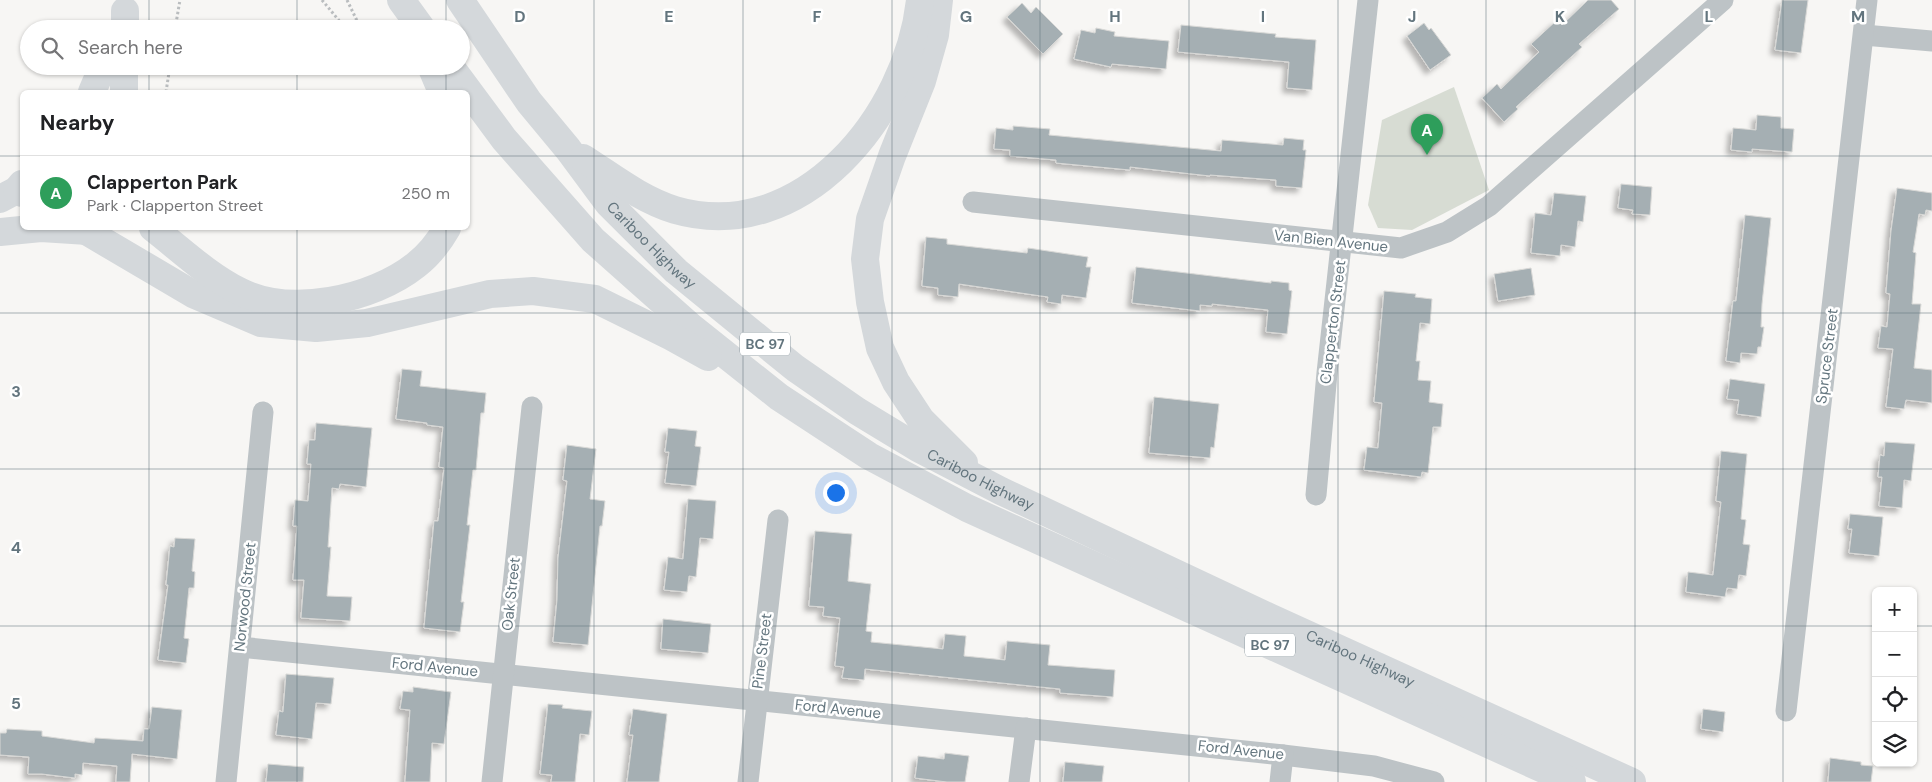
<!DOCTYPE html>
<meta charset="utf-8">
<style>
:root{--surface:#fff;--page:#f2f2f2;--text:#202124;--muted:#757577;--line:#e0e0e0;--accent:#de402c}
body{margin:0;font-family:"DM Sans",sans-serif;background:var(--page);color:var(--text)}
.controls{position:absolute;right:15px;bottom:15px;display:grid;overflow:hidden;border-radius:8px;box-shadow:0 1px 4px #0004}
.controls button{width:45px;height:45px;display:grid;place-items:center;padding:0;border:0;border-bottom:1px solid var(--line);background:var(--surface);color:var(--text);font:25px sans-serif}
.you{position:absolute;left:835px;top:492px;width:18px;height:18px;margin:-12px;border:4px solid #fff;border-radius:50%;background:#1a73e8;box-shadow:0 0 0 8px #1a73e833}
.badge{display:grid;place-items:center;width:32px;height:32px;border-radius:50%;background:var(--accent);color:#fff;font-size:16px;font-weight:700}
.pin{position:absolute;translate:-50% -41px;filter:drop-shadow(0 1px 2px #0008)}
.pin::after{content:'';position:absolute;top:26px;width:18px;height:15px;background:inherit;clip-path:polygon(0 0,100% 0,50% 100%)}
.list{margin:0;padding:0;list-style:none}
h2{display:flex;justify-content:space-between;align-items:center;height:65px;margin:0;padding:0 20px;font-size:21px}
h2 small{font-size:16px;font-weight:400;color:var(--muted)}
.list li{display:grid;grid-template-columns:32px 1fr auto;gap:15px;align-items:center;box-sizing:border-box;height:75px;padding:0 20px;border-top:1px solid var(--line)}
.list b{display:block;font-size:19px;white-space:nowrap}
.list p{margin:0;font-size:16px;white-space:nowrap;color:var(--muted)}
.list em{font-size:16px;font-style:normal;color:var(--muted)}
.icon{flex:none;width:28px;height:28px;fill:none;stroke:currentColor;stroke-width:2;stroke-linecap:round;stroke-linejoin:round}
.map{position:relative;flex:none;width:1932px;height:782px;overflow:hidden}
.search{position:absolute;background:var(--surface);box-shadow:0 1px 4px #0004;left:20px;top:20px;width:450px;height:55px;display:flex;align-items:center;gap:12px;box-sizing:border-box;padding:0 18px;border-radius:28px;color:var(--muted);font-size:19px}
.panel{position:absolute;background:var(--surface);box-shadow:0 1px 4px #0004;left:20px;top:90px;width:450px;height:140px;border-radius:8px}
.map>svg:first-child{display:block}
.green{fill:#d7dcd3}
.building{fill:#a5afb3;stroke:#d8d8d6;filter:url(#shadow)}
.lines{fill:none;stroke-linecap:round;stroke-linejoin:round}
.path{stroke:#babdbf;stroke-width:3;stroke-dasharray:2.5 2.5;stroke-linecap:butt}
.minor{stroke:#bdc3c6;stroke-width:21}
.major{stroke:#d4d8db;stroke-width:28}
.highway{stroke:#d4d8db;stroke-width:28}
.grid{fill:none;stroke:#63757e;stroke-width:1;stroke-opacity:0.55}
.labels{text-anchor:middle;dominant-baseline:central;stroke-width:5;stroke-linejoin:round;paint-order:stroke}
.shield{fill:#fff;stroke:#929ea5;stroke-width:1}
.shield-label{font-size:14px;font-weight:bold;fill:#63757e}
.street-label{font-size:15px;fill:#63757e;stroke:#fff}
.grid-label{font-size:16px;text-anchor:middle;font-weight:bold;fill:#63757e;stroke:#fff;stroke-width:5;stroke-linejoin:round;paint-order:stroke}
</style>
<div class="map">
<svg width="1932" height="782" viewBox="0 0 1932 782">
<defs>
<filter id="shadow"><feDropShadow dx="-4.5" dy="4.5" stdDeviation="2.5" flood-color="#0004"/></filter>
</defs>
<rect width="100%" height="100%" fill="#f7f6f4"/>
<polygon class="green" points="1454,87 1489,190 1412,230 1378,228 1368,205 1382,120"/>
<g class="building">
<polygon points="1588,0 1611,0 1619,9 1579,44 1582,47 1516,107 1518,109 1504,122 1482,98 1497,84 1501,89 1539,52 1531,44 1557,20 1562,25"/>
<polygon points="1782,0 1808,0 1801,53 1775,50"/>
<polygon points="1022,3 1031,13 1036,7 1063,34 1043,54 1007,17"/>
<polygon points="1424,23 1429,30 1431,28 1451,55 1430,70 1407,36"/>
<polygon points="1181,25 1276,34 1275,37 1316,40 1312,90 1287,88 1289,62 1178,52"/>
<polygon points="1096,28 1115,32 1114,36 1169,41 1166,69 1112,64 1111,67 1074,59 1081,30 1095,33"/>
<polygon points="1757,115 1781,117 1781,128 1794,129 1792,152 1752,149 1752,152 1731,150 1733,128 1756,130"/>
<polygon points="1013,126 1050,129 1049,135 1221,151 1222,140 1283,145 1284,138 1304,140 1303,150 1306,150 1302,188 1276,186 1276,180 1210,175 1210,176 1130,167 1130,170 1109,168 1056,163 1056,160 1010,156 1010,150 994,149 996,128 1013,130"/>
<polygon points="1621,184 1652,187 1650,215 1632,214 1633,210 1618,208"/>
<polygon points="1897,188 1932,193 1932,211 1926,210 1925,215 1919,214 1913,252 1916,253 1912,304 1921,304 1914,368 1932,370 1932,403 1906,400 1904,409 1886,407 1893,349 1878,348 1881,326 1887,327 1890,294 1886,293 1891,231"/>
<polygon points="1554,193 1586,196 1583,222 1578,221 1575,247 1561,245 1560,256 1531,253 1535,213 1551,215"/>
<polygon points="1745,215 1771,218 1762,304 1761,327 1764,327 1761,347 1758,347 1757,354 1741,353 1740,363 1726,361 1733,301 1736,301"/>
<polygon points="926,237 947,239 947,244 1027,253 1028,248 1088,257 1086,267 1091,267 1086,298 1062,295 1061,304 1047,302 1048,297 959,284 958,297 938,295 938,288 922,286"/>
<polygon points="1136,267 1271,283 1271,281 1289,283 1289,290 1292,291 1287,334 1266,332 1268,310 1212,304 1212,306 1200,305 1200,311 1132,303"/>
<polygon points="1531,268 1535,295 1498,301 1494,274"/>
<polygon points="1384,291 1416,294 1415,297 1432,299 1430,324 1420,323 1416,361 1420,361 1418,380 1431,381 1429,402 1443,404 1441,427 1433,427 1428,473 1422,472 1421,477 1364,470 1367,447 1378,448 1382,403 1374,402"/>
<polygon points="402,369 422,371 420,386 486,393 484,413 481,413 476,470 473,470 467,525 470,525 461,602 464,602 460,632 424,628 434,521 438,521 444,468 439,467 443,427 427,425 427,423 396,419"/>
<polygon points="1730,379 1765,384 1761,417 1737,414 1739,400 1727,399"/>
<polygon points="1154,397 1219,404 1214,448 1211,447 1210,458 1149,453"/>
<polygon points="316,423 372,428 366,487 340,484 339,489 332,488 328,547 331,547 327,596 352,597 350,621 301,618 304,580 293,580 297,526 293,526 295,500 308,501 311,464 307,464 309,440 315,440"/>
<polygon points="668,428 697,431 695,446 701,447 696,486 665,483 669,452 665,452"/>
<polygon points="1885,442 1915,444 1911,481 1904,480 1902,508 1879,506 1882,477 1878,477 1880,455 1884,456"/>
<polygon points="567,445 596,449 590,499 605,501 602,526 600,526 588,645 553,642 557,600 558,558 567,481 563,480"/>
<polygon points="1721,451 1747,454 1741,519 1746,520 1743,544 1750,545 1746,576 1739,575 1737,589 1727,588 1725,597 1686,592 1688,572 1713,575 1721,502 1716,501"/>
<polygon points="688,499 716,501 713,539 700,538 696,577 689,576 687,592 664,590 668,557 683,559"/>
<polygon points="1850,514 1883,517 1879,556 1849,553 1852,529 1848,529"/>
<polygon points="815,531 852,534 848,581 871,584 866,631 872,632 871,642 943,649 945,634 966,636 964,656 1005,660 1007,641 1050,645 1048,665 1115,670 1113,697 1060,693 1060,689 865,669 864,680 842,678 844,667 835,666 840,618 823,616 824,607 809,606"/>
<polygon points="175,538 195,539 192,571 195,572 194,588 189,588 184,638 189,639 186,663 158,660 168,585 166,585 170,546 174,547"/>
<polygon points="663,619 711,624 708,653 661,649"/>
<polygon points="286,674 334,678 331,704 316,703 312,739 276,735 279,711 283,712"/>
<polygon points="413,687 451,692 444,744 432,743 430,782 405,782 410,710 400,709 403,691 413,692"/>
<polygon points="548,704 563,705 562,708 592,711 589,735 580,734 575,782 551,782 552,775 540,774"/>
<polygon points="152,707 182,710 177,759 132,754 130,782 116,782 117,766 83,763 82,775 75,774 75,778 42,774 28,774 29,757 0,755 0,733 6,733 7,729 42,731 42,736 94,743 95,738 143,741 144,729 149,729"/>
<polygon points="633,709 667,714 659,782 627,782 633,735 629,735"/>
<polygon points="1703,709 1725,712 1723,732 1701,729"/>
<polygon points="945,753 969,756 965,782 947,782 915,778 918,756 944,759"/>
<polygon points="1830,758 1861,762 1861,765 1873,766 1871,782 1828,782"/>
<polygon points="1065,762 1104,766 1102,782 1063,782"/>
<polygon points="268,764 304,767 303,782 266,782"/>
</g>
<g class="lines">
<g class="path">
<polyline points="322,0 346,29"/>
<polyline points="347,0 361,29"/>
<polyline points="175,29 180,0"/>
<polyline points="166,92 170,66"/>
</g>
<g class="minor">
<polyline points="1864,35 1932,41"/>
<polyline points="973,202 1401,248 1447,232 1489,206 1723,0"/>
<polyline points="1316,495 1327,373 1368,0"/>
<polyline points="240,647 1283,755 1374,766 1434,782"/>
<polyline points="1786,711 1867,0"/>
<polyline points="226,782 263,412"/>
<polyline points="492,782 532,407"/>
<polyline points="748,782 778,520"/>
<polyline points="1019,782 1026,728"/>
<polyline points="1280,782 1283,755"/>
</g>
<g class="major">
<polyline points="92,92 103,66"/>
<polyline points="0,199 17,190 22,184"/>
</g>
<g class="highway">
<polyline points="401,0 422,29"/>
<path id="s1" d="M460 0 529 102 568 149 608 203 676 271 795 368 857 411 918 448 1001 491 1271 618 1632 782"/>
<polyline points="939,0 935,35 922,81 892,156 870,219 865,259 870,302 880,348 896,382 921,420 964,463"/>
<polyline points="125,29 125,11"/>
<polyline points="124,66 124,92"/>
<polyline points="431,66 442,92"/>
<polyline points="450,66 504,139 593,240 691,327 779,397 869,456 967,508 1572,782"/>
<path d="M583 158C613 177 640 199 675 210 802 247 908 114 920 0"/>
<polyline points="17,190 22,193"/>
<polyline points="81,228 193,294 261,323 316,328 367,323 490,294 533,291 595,299 672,337 708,357"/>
<path d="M153 228C180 249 207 275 239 291 290 317 372 300 416 265 429 255 439 242 447 228"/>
<polyline points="0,232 41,228 88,231"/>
</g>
</g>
<path class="grid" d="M149 0V29M297 0V29M446 0V29M594 0V782M743 0V782M892 0V782M1040 0V782M1189 0V782M1338 0V782M1486 0V782M1635 0V782M1783 0V782M149 66V92M297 66V92M446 66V92M0 156H22M468 156H1932M149 228V782M297 228V782M446 228V782M0 313H1932M0 469H1932M0 626H1876M1913 626H1932"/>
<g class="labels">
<g class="shield">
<rect x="740" y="332.5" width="50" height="23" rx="4"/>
<rect x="1245" y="633.5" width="50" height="23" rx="4"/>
</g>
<g class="shield-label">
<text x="765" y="344">BC 97</text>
<text x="1270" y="645">BC 97</text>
</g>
<g class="street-label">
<text transform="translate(1331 241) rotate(6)">Van Bien Avenue</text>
<text stroke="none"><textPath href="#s1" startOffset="312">Cariboo Highway</textPath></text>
<text transform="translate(1333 322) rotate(-83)">Clapperton Street</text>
<text transform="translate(1827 356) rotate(-83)">Spruce Street</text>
<text stroke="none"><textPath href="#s1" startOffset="718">Cariboo Highway</textPath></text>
<text transform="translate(511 594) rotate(-84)">Oak Street</text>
<text transform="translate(245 597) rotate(-84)">Norwood Street</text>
<text transform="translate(762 651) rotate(-83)">Pine Street</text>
<text stroke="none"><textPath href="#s1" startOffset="1138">Cariboo Highway</textPath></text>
<text transform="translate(435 667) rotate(6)">Ford Avenue</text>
<text transform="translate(838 709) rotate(6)">Ford Avenue</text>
<text transform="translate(1241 750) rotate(6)">Ford Avenue</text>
</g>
</g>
<g class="grid-label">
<text x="520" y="22">D</text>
<text x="669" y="22">E</text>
<text x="817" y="22">F</text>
<text x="966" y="22">G</text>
<text x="1115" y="22">H</text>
<text x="1263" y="22">I</text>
<text x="1412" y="22">J</text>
<text x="1560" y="22">K</text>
<text x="1709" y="22">L</text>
<text x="1858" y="22">M</text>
<text x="16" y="397">3</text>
<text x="16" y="553">4</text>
<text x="16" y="709">5</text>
</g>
</svg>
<div class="controls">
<button>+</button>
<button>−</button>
<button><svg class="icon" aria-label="locate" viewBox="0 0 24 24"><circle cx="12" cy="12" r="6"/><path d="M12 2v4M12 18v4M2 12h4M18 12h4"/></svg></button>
<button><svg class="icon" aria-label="layers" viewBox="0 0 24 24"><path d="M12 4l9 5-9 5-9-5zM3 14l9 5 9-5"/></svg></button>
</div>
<div class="you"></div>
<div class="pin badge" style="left:1427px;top:155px;background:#2e9e5b">A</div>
<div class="search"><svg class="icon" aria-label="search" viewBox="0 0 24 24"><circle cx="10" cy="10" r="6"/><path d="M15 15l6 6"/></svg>Search here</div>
<section class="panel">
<h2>Nearby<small></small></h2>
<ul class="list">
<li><span class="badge" style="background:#2e9e5b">A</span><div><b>Clapperton Park</b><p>Park · Clapperton Street</p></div><em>250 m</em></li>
</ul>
</section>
</div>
